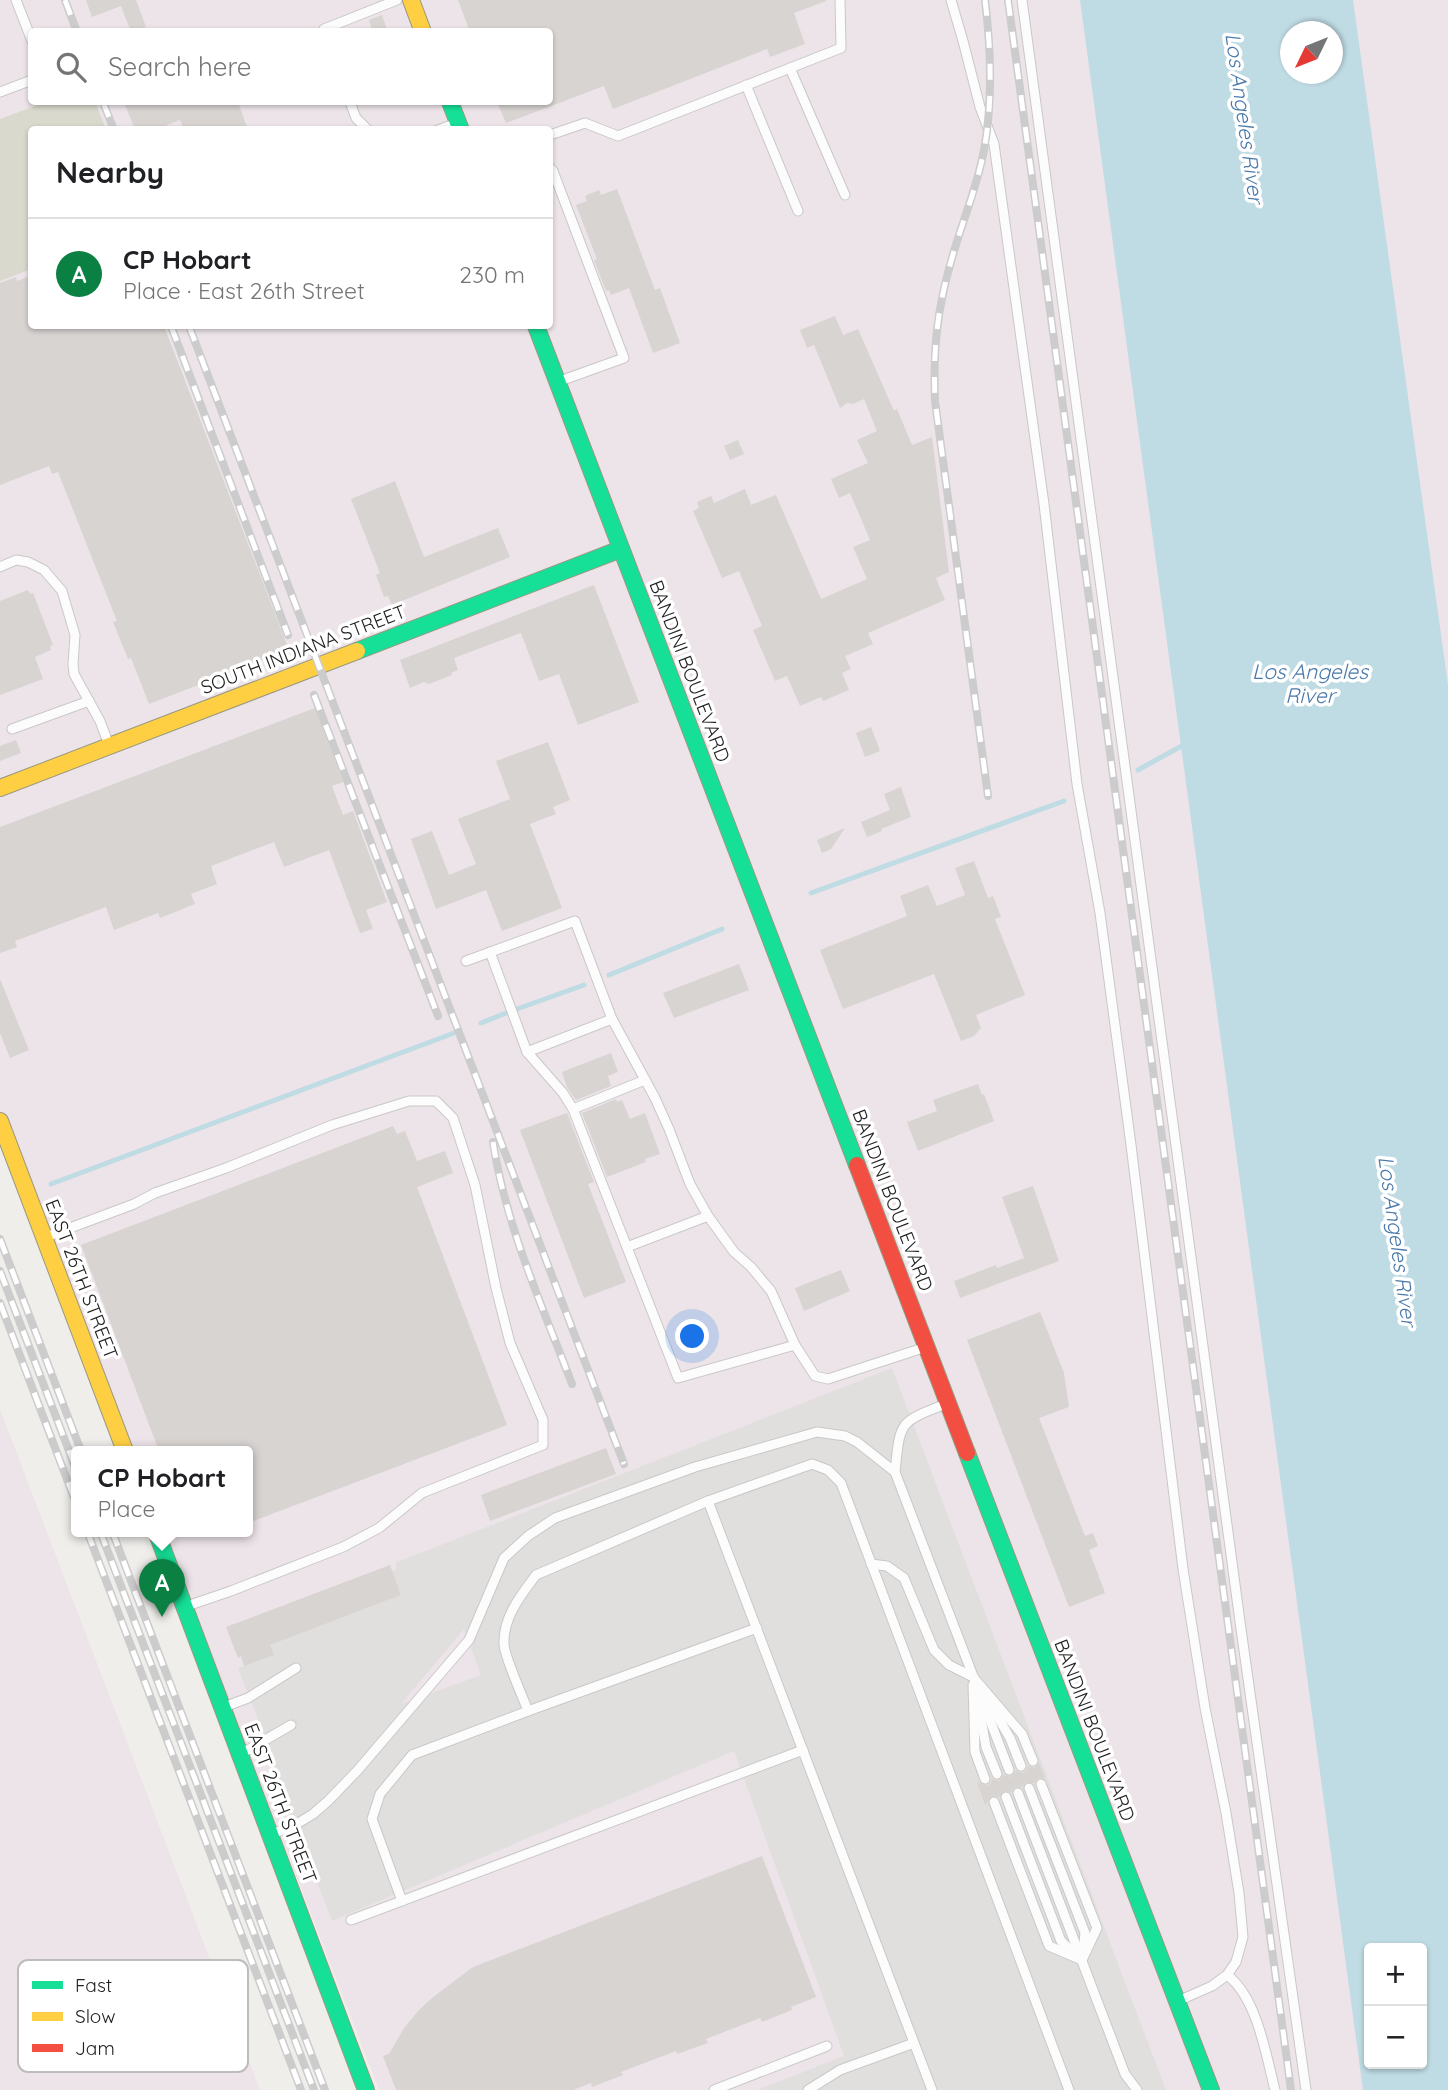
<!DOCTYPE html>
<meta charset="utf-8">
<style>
:root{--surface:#fff;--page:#f2f2f2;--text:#202124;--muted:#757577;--line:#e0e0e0;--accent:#0b8043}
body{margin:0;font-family:Quicksand,sans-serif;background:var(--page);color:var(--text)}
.controls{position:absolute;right:21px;bottom:21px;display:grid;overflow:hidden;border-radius:7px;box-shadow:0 2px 5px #0004}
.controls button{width:63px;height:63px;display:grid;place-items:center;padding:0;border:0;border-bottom:2px solid var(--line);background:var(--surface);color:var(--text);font:35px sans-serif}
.compass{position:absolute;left:1280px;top:21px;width:63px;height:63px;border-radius:50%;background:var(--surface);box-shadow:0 2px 5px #0004;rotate:227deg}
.you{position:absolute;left:693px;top:1337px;width:24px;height:24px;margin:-18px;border:5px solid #fff;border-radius:50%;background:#1a73e8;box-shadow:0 0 0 10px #1a73e833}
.badge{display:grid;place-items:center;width:46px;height:46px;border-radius:50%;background:var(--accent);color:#fff;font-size:23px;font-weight:700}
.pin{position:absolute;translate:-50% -58px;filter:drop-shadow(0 2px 4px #0008)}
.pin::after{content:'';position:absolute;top:37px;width:24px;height:21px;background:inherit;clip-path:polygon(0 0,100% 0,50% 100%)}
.popup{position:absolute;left:71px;top:1446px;width:182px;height:91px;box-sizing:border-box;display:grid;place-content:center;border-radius:7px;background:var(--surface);filter:drop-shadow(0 2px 5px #0005);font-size:23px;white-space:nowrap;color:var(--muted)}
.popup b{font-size:26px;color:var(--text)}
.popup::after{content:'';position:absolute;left:50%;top:100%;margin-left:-14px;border:14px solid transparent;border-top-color:var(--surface)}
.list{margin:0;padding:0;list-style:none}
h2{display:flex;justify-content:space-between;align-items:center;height:91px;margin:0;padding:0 28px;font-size:30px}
h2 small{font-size:23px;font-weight:400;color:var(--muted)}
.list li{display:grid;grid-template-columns:46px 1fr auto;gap:21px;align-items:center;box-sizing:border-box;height:112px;padding:0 28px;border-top:2px solid var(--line)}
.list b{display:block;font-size:26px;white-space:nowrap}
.list p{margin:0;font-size:23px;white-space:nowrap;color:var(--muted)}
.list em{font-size:23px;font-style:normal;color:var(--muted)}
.icon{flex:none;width:38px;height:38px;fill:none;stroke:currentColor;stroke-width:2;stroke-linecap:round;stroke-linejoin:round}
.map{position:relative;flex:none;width:1448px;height:2090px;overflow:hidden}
.search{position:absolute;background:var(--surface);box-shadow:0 2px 5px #0004;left:28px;top:28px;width:525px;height:77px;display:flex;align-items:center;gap:18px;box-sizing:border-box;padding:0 24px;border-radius:7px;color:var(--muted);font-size:26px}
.panel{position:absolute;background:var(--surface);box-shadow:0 2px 5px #0004;left:28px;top:126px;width:525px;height:203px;border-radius:7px}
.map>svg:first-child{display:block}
.industrial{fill:#ede4e9;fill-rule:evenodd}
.construction{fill:#d9d9cd}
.parking{fill:#e0dfde;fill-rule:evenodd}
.water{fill:#bfdbe3;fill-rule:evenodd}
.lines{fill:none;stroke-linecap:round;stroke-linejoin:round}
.stream{stroke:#bfdbe3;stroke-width:5}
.building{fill:#d7d4d2}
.lane-casing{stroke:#c9c8c7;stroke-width:11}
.fast-casing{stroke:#999a82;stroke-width:18}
.slow-casing{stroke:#999a82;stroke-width:18}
.jam-casing{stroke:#999a82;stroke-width:18}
.lane{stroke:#fdfcfc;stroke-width:9}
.fast{stroke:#16e098;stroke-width:16}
.slow{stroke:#ffcf43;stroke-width:16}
.jam{stroke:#f24e42;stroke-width:16}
.rail-casing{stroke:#ccc;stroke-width:8}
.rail{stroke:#fff;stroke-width:5;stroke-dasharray:16;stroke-linecap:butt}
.labels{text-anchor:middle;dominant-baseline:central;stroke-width:7;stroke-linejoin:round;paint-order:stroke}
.street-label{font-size:19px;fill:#222;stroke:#fff}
.water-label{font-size:21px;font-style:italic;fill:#4a7aab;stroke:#fff}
.key{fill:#fff;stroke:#bdbdbd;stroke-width:2}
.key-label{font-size:19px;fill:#222}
</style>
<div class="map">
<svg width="1448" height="2090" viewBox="0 0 1448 2090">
<rect width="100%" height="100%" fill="#f0eeeb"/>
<g class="industrial">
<path d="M0 0H1448V2090H379L163 1531H248V1451H131L0 1111ZM32 32H550V102H32ZM1290 32H1332V74H1290ZM32 130H550V326H32ZM1369 1948H1422V2064H1369Z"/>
<polygon points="0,1409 260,2090 0,2090"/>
</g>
<polygon class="construction" points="46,102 95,102 106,129 32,130 31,269 0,281 0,119"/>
<path class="parking" d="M892 1368 1166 2090H757L844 2056 734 1751 332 1921 267 1754 271 1753 238 1668 273 1655 270 1645 401 1595 392 1571 397 1569 395 1563ZM464 1629 481 1675 401 1704Z"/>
<path class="water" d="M1080 0H1353L1448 685V2090H1363ZM1290 32H1332V74H1290ZM1369 1948H1422V2064H1369Z"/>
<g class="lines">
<g class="stream">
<polyline points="1138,770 1187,743"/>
<polyline points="811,893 1064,801"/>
<polyline points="609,975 722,929"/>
<polyline points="517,1009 584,985"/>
<polyline points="481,1023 506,1013"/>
<polyline points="51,1184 454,1033"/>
</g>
</g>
<g class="building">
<polygon points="86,0 136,0 146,27 131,32 121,6 92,17"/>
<polygon points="458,0 826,0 826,1 794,13 805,44 770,57 767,49 613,109 604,86 506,123 497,102 550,102 550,32 470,32"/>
<polygon points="382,15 388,32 373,32 369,20"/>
<polygon points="124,102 238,102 248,130 184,130 180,120 155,130 135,130"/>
<polygon points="617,189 655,290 660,288 680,343 653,353 629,288 611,295 609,290 606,291 594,260 597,259 576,205 587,201 585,196 599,190 601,195"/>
<polygon points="32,275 32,326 164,326 289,650 149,704 131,658 128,659 113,622 117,621 58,472 52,474 49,466 0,485 0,283 16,277 17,281"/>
<polygon points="835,316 843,335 858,329 894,411 897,409 912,445 932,437 949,572 936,578 945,600 868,633 873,644 845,656 851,669 842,673 849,690 823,701 821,697 800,706 787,676 775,681 753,630 762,626 739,571 722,578 693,511 699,508 697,502 711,496 714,503 745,489 751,505 776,495 821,599 867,579 853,547 870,540 850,493 839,498 831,479 868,463 857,440 877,431 864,399 853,404 847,403 840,408 814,345 807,348 800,330"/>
<polygon points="738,440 744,454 730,460 724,446"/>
<polygon points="395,481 424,557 498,528 510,557 392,605 388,596 384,597 376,575 380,573 351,499"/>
<polygon points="594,585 639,702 578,725 559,674 539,681 521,633 454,658 458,670 451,673 452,675 429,684 424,682 410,688 400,660"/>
<polygon points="28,590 30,594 33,593 53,645 50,646 51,650 35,657 43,679 0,695 0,601"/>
<polygon points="315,708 343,782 332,786 343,815 353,811 387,902 366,910 373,929 360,933 329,850 284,867 274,842 211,866 217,884 191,894 195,904 160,918 158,913 114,930 106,907 15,941 17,947 0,953 0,827"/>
<polygon points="871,727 880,751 865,757 856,733"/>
<polygon points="16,740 21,753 0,761 0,746"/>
<polygon points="548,742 570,800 553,807 556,814 530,824 562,908 502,931 486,890 436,909 411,839 432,831 449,875 476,864 458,819 510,799 496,761"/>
<polygon points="901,787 911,817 881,829 882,831 867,837 861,822 890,810 884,794"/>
<polygon points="845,828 831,849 822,853 817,840"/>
<polygon points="974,861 988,898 993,896 1001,917 995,919 1025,995 976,1015 981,1028 974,1036 961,1041 934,974 843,1009 820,950 907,916 900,896 928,885 937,906 965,895 955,868"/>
<polygon points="739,964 749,990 674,1018 663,993"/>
<polygon points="0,979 29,1050 10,1058 0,1033"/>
<polygon points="611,1053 618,1072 608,1076 611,1086 576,1100 567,1087 562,1072"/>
<polygon points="978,1084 982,1095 984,1094 994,1121 918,1151 907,1122 937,1111 933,1100"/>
<polygon points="616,1099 617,1102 622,1100 630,1119 645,1113 660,1154 645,1159 646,1162 607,1177 582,1113"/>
<polygon points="567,1113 594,1182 588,1184 626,1282 584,1298 520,1130"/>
<polygon points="393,1126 397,1134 405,1131 417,1161 445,1151 453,1173 417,1187 507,1425 248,1523 248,1451 159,1451 81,1245"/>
<polygon points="1033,1186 1059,1261 960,1298 954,1281 996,1265 997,1268 1024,1258 1002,1197"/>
<polygon points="841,1270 850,1291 804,1311 795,1288"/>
<polygon points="1040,1312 1064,1373 1069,1407 1039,1418 1085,1536 1093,1533 1098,1546 1089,1550 1105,1593 1069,1607 967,1340"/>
<polygon points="606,1448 616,1474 490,1521 481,1495"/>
<polygon points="390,1565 401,1595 270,1645 274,1655 244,1666 241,1656 238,1658 226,1627"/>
<polygon points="1039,1763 1045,1778 1038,1778 1034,1783 1026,1782 1022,1787 1015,1787 1011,1792 1003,1791 999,1797 991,1796 985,1805 977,1782 987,1786 991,1783 992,1779 999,1781 1004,1775 1011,1777 1016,1771 1023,1773 1027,1770 1028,1766 1035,1768"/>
<polygon points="762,1856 816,1997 791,2007 792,2010 762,2022 760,2018 706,2039 708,2043 677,2054 676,2051 621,2072 623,2075 592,2087 591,2083 573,2090 396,2090 383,2056 389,2054 404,2028 418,2011 432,1998 473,1967"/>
</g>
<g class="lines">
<g class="lane-casing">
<g id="lane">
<polyline points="16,0 32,41"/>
<polyline points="951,0 963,41 980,107 994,144 1044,504 1077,784 1100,913 1131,1145 1183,1569 1205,1708 1226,1813 1239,1893 1243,1937 1236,1962 1227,1975 1212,1986 1178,2001"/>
<polyline points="1022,0 1241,1629 1306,2090"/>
<polyline points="324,32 324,29 397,0"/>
<polyline points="790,68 845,195"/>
<polyline points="746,85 798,211"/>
<polyline points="0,92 32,80"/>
<polyline points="350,102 356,118 368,130"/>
<polyline points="438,130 457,123"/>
<polyline points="550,135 585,123 618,136 841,48 840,0"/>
<polyline points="550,168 553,171 624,358 560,381"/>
<polyline points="0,567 16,560 28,562 44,570 62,591 75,635 73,664 74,674 100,721 109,745"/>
<polyline points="12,729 89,701"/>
<polyline points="490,952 527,1052 563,1093 573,1109 678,1378 795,1345"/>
<polyline points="466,961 575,921 612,1019 655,1098 669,1129 690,1184 708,1216 734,1252 751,1267 771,1291 795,1345 815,1376 828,1379 926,1347"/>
<polyline points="527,1052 612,1019"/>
<polyline points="573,1109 645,1080"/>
<polyline points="46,1237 134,1204 155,1193 226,1168 332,1125 409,1101 436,1101 453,1118 475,1185 496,1288 510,1343 543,1420 543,1445 422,1493 379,1528 343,1547 231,1591 187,1606"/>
<polyline points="627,1247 708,1216"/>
<path d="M946 1404C899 1422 900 1421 895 1472L1009 1770"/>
<polyline points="708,1501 932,2090"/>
<polyline points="871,1564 887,1566 904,1578 934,1650 949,1665 973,1677 1022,1734 1033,1761"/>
<polyline points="973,1685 975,1752 985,1779"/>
<polyline points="987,1699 1010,1738 1021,1766"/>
<polyline points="978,1702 986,1747 997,1774"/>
<polyline points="224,1707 248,1698 296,1668"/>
<polyline points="528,1711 757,1628"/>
<polyline points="241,1754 291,1725"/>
<polyline points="1041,1784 1097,1928 1082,1960"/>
<polyline points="1029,1788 1085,1933 1083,1951"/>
<polyline points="1018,1793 1125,2074 1137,2090"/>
<polyline points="1006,1797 1061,1941 1075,1954"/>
<polyline points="994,1802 1049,1946 1082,1960"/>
<polyline points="272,1834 295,1825 313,1814 328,1801 357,1771 469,1640 504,1558 528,1536 555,1518 695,1467 817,1432 845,1436 857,1442 895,1472"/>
<path d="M402 1901 372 1819 380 1794 412 1755 528 1711C523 1697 504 1656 504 1644 503 1617 521 1595 536 1575L708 1501 812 1464 828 1470 841 1483 1069 2090"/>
<polyline points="351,1920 803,1750"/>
<path d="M1227 1975C1257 1997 1266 2055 1275 2090"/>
<polyline points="714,2090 827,2046"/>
<polyline points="808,2090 840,2070 914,2043"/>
</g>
</g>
<g class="fast-casing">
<g id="fast">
<polyline points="450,102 461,130"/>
<polyline points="536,326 857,1165"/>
<polyline points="357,651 621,549"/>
<polyline points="967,1453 1211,2090"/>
<polyline points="156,1531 366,2090"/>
</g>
</g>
<g class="slow-casing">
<g id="slow">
<polyline points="411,0 423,32"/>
<polyline points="0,788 357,651"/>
<polyline points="0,1121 125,1451"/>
</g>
</g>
<g class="jam-casing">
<polyline id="jam" points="857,1165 967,1453"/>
</g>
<use href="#lane" class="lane"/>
<use href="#fast" class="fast"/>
<use href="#slow" class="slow"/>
<use href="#jam" class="jam"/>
<g class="rail-casing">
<g id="rail">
<polyline points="65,0 77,32"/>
<path d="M985 0C991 49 993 101 984 150 977 188 962 222 952 258 937 309 933 349 935 401L988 796"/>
<polyline points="1008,0 1291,2090"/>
<polyline points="103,102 114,130"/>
<polyline points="171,326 288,635"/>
<polyline points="189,326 624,1464"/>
<polyline points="314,695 438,1016"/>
<path d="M493 1142C506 1227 542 1305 572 1384"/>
<polyline points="0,1239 81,1451"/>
<polyline points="0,1271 76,1469"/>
<polyline points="0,1303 76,1503"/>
<polyline points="87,1531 301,2090"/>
<polyline points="100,1531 314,2090"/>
<polyline points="112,1531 325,2090"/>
</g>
</g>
<use href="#rail" class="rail"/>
</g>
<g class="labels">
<g class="street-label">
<text transform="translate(303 649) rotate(-21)">SOUTH INDIANA STREET</text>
<text transform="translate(690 671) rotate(69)">BANDINI BOULEVARD</text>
<text transform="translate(893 1200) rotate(69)">BANDINI BOULEVARD</text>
<text transform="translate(82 1279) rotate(69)">EAST 26TH STREET</text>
<text transform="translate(1095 1730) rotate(69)">BANDINI BOULEVARD</text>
<text transform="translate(281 1803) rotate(69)">EAST 26TH STREET</text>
</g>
<g class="water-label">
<text transform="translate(1245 118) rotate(82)">Los Angeles River</text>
<text x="1310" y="671">Los Angeles<tspan x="1310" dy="24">River</tspan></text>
<text transform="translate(1398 1241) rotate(82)">Los Angeles River</text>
</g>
</g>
<rect x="18" y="1960" width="230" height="112" rx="10" class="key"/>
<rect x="32" y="1981" width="31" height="8" fill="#16e098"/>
<rect x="32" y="2012" width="31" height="9" fill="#ffcf43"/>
<rect x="32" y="2044" width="31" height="8" fill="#f24e42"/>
<g class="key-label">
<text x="75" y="1992">Fast</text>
<text x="75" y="2023">Slow</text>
<text x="75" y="2055">Jam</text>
</g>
</svg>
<div class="controls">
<button>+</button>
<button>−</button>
</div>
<svg class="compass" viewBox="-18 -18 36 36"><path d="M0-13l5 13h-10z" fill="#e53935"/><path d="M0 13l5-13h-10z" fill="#757577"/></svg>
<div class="you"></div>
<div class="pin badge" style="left:162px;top:1617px">A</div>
<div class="popup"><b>CP Hobart</b>Place</div>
<div class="search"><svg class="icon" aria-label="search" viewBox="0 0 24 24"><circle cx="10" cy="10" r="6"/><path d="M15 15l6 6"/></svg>Search here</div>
<section class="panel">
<h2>Nearby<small></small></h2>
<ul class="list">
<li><span class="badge">A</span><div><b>CP Hobart</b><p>Place · East 26th Street</p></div><em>230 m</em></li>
</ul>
</section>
</div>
